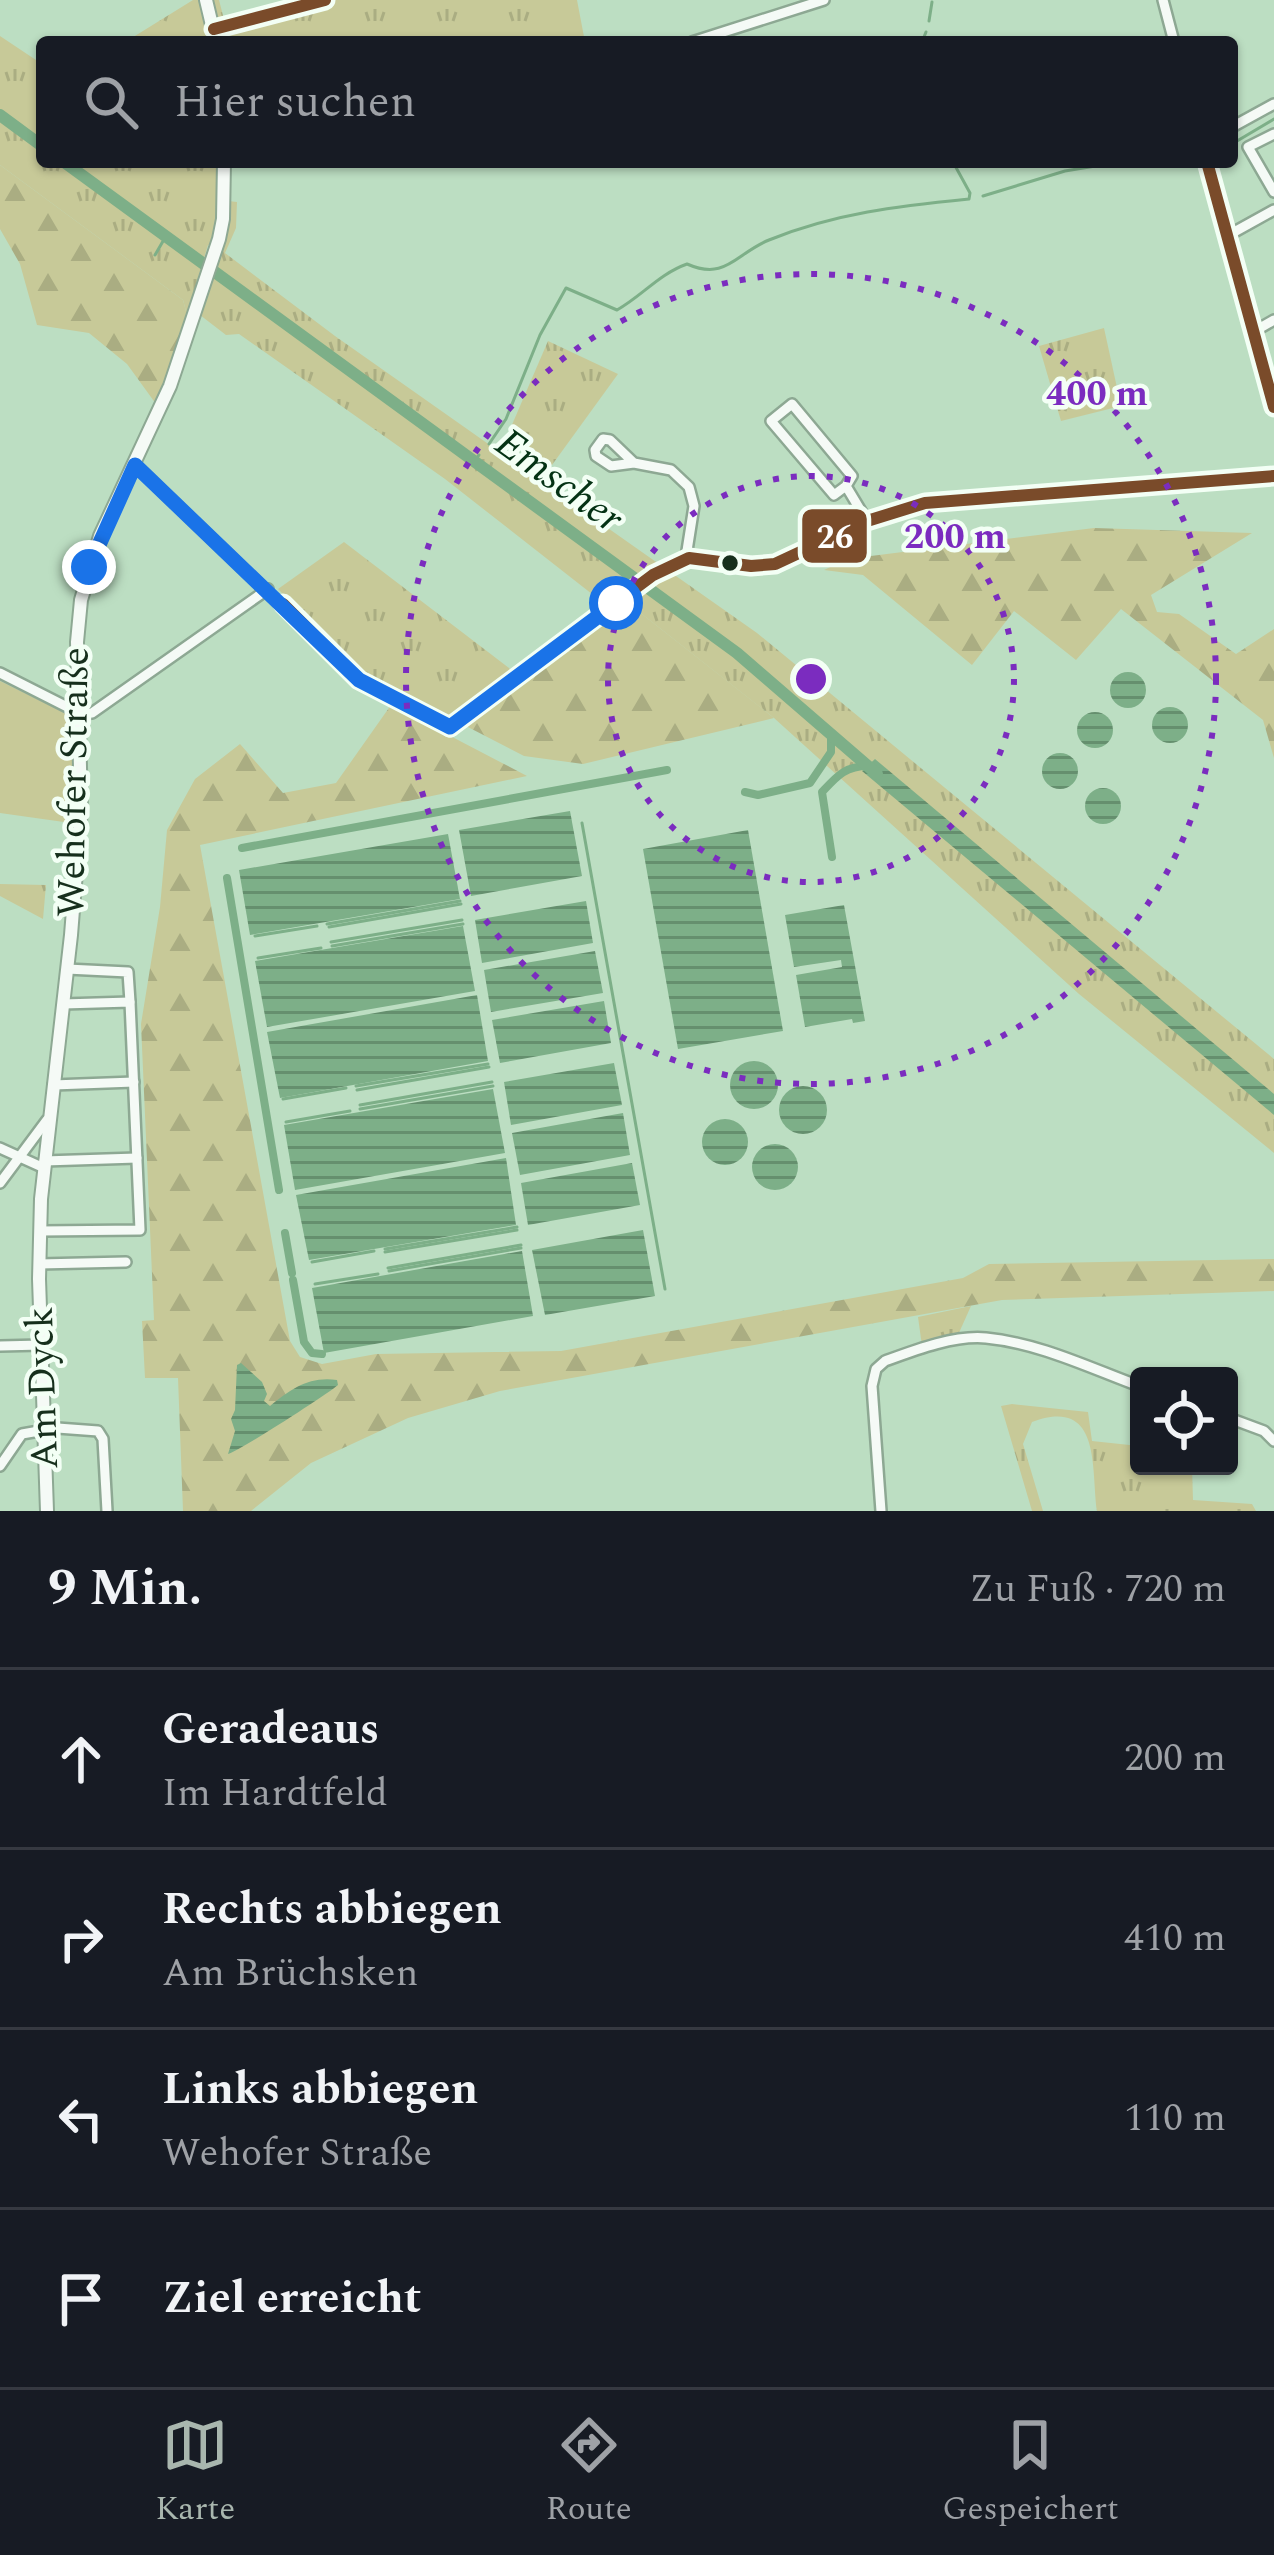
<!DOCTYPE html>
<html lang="de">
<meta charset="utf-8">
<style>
:root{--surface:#171b24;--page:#242831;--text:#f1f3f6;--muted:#9ea1a6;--line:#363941;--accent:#a9b6ae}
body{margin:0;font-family:Spectral,serif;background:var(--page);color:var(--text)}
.controls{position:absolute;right:36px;bottom:36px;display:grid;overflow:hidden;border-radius:12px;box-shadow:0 3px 9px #0004}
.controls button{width:108px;height:108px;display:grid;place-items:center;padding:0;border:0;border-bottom:3px solid var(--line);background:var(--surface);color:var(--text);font:60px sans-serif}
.stop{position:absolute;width:36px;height:36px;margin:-27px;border:9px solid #1a73e8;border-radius:50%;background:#fff}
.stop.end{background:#1a73e8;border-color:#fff;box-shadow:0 3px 12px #0008}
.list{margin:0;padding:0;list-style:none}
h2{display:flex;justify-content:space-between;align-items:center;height:156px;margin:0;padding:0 48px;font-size:51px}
h2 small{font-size:39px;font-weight:400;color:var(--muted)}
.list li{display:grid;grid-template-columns:78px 1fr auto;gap:36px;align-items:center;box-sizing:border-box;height:180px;padding:0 48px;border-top:3px solid var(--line)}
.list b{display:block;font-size:45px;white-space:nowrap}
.list p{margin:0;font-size:39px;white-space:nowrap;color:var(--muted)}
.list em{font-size:39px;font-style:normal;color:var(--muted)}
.icon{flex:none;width:66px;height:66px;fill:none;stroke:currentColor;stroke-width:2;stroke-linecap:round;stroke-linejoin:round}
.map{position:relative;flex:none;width:1274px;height:1511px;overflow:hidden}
.search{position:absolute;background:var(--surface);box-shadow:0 3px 9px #0004;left:36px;right:36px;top:36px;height:132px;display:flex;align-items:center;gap:30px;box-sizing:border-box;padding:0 42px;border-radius:12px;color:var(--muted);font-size:45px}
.sheet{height:876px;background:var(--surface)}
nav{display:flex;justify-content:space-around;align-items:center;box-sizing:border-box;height:168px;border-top:3px solid var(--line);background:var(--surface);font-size:33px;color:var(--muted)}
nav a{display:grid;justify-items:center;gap:6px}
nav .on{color:var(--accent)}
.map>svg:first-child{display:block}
.grass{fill:url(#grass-tufts)}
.forest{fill:url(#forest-firs)}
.pitch{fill:#c7c998}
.water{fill:url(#water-rules)}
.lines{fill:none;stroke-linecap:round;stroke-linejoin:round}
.stream{stroke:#7daf88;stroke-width:3}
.canal{stroke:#7daf88;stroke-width:8}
.river{stroke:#7daf88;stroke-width:12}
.minor-casing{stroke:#8da893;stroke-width:14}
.major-casing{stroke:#8da893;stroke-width:16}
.minor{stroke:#f5faf6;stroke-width:9}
.major{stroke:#f5faf6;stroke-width:12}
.bus-1-casing{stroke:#f3fff5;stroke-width:21}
.bus-1{stroke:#7a4b2a;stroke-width:12}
.route{stroke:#1a73e8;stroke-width:15}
.ring{fill:none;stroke:#7b2cbf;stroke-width:6;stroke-dasharray:6 12}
.bus-dot{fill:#162f1c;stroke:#f3fff5;stroke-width:4.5}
.labels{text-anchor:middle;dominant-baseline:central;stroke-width:9;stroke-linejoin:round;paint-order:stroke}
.street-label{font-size:39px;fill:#162f1c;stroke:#f3fff5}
.water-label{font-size:42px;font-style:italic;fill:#043214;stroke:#f3fff5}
.centre{fill:#7b2cbf;stroke:#f3fff5;stroke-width:6}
.ring-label{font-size:36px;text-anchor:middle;font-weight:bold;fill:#7b2cbf;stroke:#f3fff5;stroke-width:9;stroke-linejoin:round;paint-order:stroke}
.line-badge{stroke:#f3fff5;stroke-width:4.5}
.badge-label{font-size:33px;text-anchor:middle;font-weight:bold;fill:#fff}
</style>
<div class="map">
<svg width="1274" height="1511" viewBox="0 0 1274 1511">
<defs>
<pattern id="grass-tufts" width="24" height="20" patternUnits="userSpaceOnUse" patternTransform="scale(3)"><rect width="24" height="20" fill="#c7c998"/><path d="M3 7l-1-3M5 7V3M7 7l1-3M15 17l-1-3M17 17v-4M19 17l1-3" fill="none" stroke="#aaad82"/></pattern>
<pattern id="forest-firs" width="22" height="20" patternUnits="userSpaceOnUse" patternTransform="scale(3)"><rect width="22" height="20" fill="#c7c998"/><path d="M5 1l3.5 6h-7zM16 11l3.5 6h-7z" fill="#aaad82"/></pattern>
<pattern id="water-rules" width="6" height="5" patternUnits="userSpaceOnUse" patternTransform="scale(3)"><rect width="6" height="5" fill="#7daf88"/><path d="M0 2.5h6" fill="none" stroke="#658f6e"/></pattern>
</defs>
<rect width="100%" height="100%" fill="#bcdec2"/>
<g class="grass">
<polygon points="193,0 219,0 226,27 331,0 577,0 585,42 97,42 130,39"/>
<polygon points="0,36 42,64 42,162 220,162 220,200 237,202 236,228 225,253 335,336 757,633 1274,1059 1274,1153 1079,994 774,718 619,596 606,605 445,479 239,334 226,335 200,315 221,250 208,245 187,315 183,300 0,165"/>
<polygon points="1104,328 1121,406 1061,421 1039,346"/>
<polygon points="548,341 618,374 552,465 508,434"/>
<polygon points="344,542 509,668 512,673 448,720 362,674 278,589"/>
<polygon points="0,884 46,885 43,919 0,896"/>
<polygon points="971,1306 958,1335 922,1346 918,1317"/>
<path d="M1012 1404 1088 1412 1092 1441 1139 1446V1466H1192L1193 1500 1252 1504 1256 1511H1097C1091 1469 1102 1396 1032 1422L1023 1444 1043 1511H1032L1001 1406Z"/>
</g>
<g class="forest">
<polygon points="0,165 183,300 187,315 156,404 127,364 89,333 37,325 20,264 0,229"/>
<polygon points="1094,528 1252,533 1151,595 1157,612 1179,614 1236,654 1274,629 1274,758 1263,720 1121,609 1076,660 1014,611 972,665 863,575 824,570 847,559"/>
<polygon points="628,603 774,718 583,764 524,756 464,725"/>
<polygon points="391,705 527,776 200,845 290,1341 300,1357 322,1364 376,1354 561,1351 963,1278 989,1264 1274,1259 1274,1291 1002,1300 500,1391 408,1418 311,1463 251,1511 183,1511 178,1378 145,1378 142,1321 154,1320 141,1024 160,907 167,830 195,779 240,744 283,793 336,783"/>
</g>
<polygon class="pitch" points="0,681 74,717 71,823 0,813"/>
<g class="water">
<circle cx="1128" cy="690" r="18"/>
<circle cx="1170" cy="725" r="18"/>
<circle cx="1095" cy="730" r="18"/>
<circle cx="1060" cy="771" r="18"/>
<polygon points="875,759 1274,1094 1274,1115 862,771"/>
<circle cx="1103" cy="806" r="18"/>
<polygon points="570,811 582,876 471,896 459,830"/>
<polygon points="748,830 783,1031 678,1049 643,849"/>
<polygon points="448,834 460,899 250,935 239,870"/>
<polygon points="586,901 593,943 482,963 475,920"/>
<polygon points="844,905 865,1021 853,1023 852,1019 805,1027 796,975 842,967 841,960 794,967 785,915"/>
<polygon points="463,926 475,991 267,1027 255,961"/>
<polygon points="595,951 603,993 491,1012 484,970"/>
<polygon points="477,995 488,1061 280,1098 267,1032"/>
<polygon points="604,1001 611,1043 500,1063 492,1020"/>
<circle cx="754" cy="1085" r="24"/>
<polygon points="614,1063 622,1105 511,1125 504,1082"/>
<circle cx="803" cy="1110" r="24"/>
<polygon points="493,1089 505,1153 295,1190 284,1125"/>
<polygon points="623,1113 630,1155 520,1175 512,1133"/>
<circle cx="725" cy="1142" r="23"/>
<circle cx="775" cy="1167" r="23"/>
<polygon points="506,1158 516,1225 309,1260 296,1195"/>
<polygon points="632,1163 640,1205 528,1225 521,1183"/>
<polygon points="643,1230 655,1296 545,1315 532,1250"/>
<polygon points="522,1251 533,1316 324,1353 312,1288"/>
<path d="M241 1363 262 1382 267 1394 264 1401 270 1406C291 1389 309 1376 337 1380L338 1385C326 1395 238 1452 228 1454L235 1431 231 1419 235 1410 237 1365Z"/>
</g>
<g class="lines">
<g class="stream">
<polyline points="929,21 932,2"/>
<polyline points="922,42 926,32"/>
<polyline points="1232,144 1274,119"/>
<polyline points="983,196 1065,171 1120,162"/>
<polyline points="155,255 166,236"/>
<path d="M489 444 506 419 540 335 566 288 617 310C642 296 659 274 687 264 726 281 735 254 769 240 835 213 899 206 969 199L970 193 953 162"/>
<polyline points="475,460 479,455"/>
<polyline points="582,823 665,1289"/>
<polyline points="327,924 460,901"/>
<polyline points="329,927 461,904"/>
<polyline points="255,936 317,926"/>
<polyline points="331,942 462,920"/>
<polyline points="332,946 463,924"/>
<polyline points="258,958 321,948"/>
<polyline points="356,1086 488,1064"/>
<polyline points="357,1090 489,1067"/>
<polyline points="283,1099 346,1088"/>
<polyline points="360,1105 492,1082"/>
<polyline points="360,1109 493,1086"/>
<polyline points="286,1122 350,1111"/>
<polyline points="385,1249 517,1227"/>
<polyline points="385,1252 517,1230"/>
<polyline points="312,1262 374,1251"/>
<polyline points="388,1268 521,1245"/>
<polyline points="389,1271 521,1248"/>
<polyline points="315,1284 378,1274"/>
</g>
<g class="canal">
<polyline points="745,792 758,795 810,783 831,752 831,735"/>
<polyline points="242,848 667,770"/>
<path d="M832 857 822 792C837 776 845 766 868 766"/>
<polyline points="227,878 279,1190"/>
<polyline points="285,1233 292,1273"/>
<polyline points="293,1280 304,1342 312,1353 322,1354"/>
</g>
<g class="river">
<polyline points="0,115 42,146"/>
<polyline points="64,162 737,653 877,774"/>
</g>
<g class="minor-casing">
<g id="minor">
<polyline points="1163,0 1174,42"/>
<polyline points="214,29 325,0"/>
<polyline points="692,42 824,0"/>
<polyline points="1232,127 1274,104"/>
<polyline points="1274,134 1248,147 1274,192"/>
<polyline points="1207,162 1274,407"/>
<polyline points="1227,236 1274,210"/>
<polyline points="1253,332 1274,320"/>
<polyline points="634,463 611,466 596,456 595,450 603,439 610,440 634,463 671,470 689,487 694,506 686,557"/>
<path d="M135 465 359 680 450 727 653 575C712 536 716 574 769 565 784 562 798 554 812 547 849 529 884 510 925 503L1274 476"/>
<polyline points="846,486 834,495 771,421 792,404 852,476 846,486 867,521"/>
<polyline points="0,673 81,714 92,713 268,589"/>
<polyline points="67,969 128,972 130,1002"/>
<polyline points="53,1085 134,1082"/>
<polyline points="0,1148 44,1168"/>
<polyline points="44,1161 137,1158"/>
<polyline points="0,1183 47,1120"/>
<polyline points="40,1231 140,1230 130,1002 63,1004"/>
<polyline points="39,1264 126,1262"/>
<polyline points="0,1346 42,1345"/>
<polyline points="1229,1418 1264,1431 1274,1441"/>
<polyline points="44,1427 98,1431 103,1439 107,1511"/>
<polyline points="0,1466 22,1434 39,1431"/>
<path d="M881 1511 872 1386 876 1369 885 1361C915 1350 954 1335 986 1338 1039 1343 1090 1368 1139 1386"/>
</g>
</g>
<g class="major-casing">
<g id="major">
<polyline points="206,0 216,42"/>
<polyline points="47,1511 39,1279 41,1199 71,935 81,809 77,642 81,600 100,536 170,386 219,239 223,219 224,162"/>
</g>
</g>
<use href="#minor" class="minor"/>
<use href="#major" class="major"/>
<g class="bus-1-casing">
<g id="bus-1">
<polyline points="214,29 325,0"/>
<polyline points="1207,162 1274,407"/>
<polyline points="283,604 359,680 450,727"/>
<polyline points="450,727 653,575 689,558 751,566 775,564 867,521 925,503 1274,476"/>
</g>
</g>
<use href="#bus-1" class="bus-1"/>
</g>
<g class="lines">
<polyline class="route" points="89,567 135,465 359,680 450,727 616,603"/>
</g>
<g class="ring">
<circle cx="811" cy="679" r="203"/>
<circle cx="811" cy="679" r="405"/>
</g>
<circle class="bus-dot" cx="730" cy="563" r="10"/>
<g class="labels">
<g class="street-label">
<text transform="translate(74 782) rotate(-89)">Wehofer Straße</text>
<text transform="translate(43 1388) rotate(-92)">Am Dyck</text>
</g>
<g class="water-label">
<text transform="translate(559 481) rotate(36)">Emscher</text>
</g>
</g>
<circle cx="811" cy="679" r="18" class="centre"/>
<g class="ring-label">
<text x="1097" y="405">400 m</text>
<text x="955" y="548">200 m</text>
</g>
<rect class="line-badge" x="800" y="507" width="69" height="58" rx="12" fill="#7a4b2a"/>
<g class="badge-label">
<text x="835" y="548">26</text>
</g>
</svg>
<div class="controls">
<button><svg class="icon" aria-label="locate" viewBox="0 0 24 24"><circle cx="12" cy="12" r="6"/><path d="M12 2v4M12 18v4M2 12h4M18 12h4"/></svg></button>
</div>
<div class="stop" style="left:616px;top:603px"></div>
<div class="stop end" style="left:89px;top:567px"></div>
<div class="search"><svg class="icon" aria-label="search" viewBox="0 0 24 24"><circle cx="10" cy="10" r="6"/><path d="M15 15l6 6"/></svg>Hier suchen</div>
</div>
<section class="sheet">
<h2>9 Min.<small>Zu Fuß · 720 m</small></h2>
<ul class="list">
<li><svg class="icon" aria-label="ahead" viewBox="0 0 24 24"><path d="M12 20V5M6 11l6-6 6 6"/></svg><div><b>Geradeaus</b><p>Im Hardtfeld</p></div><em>200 m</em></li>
<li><svg class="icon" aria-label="right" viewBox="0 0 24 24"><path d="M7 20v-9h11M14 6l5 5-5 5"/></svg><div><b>Rechts abbiegen</b><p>Am Brüchsken</p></div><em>410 m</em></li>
<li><svg class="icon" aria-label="left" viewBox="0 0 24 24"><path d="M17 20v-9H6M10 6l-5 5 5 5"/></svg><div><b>Links abbiegen</b><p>Wehofer Straße</p></div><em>110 m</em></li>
<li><svg class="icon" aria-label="arrive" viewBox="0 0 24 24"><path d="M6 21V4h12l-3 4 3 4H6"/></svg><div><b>Ziel erreicht</b></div></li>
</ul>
</section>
<nav>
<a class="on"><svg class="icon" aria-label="map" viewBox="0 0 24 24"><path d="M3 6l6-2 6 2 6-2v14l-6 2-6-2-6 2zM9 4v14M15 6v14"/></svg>Karte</a>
<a><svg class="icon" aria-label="directions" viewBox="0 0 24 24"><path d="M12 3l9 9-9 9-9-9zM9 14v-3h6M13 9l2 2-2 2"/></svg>Route</a>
<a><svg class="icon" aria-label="saved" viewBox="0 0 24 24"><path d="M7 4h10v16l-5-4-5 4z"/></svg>Gespeichert</a>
</nav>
